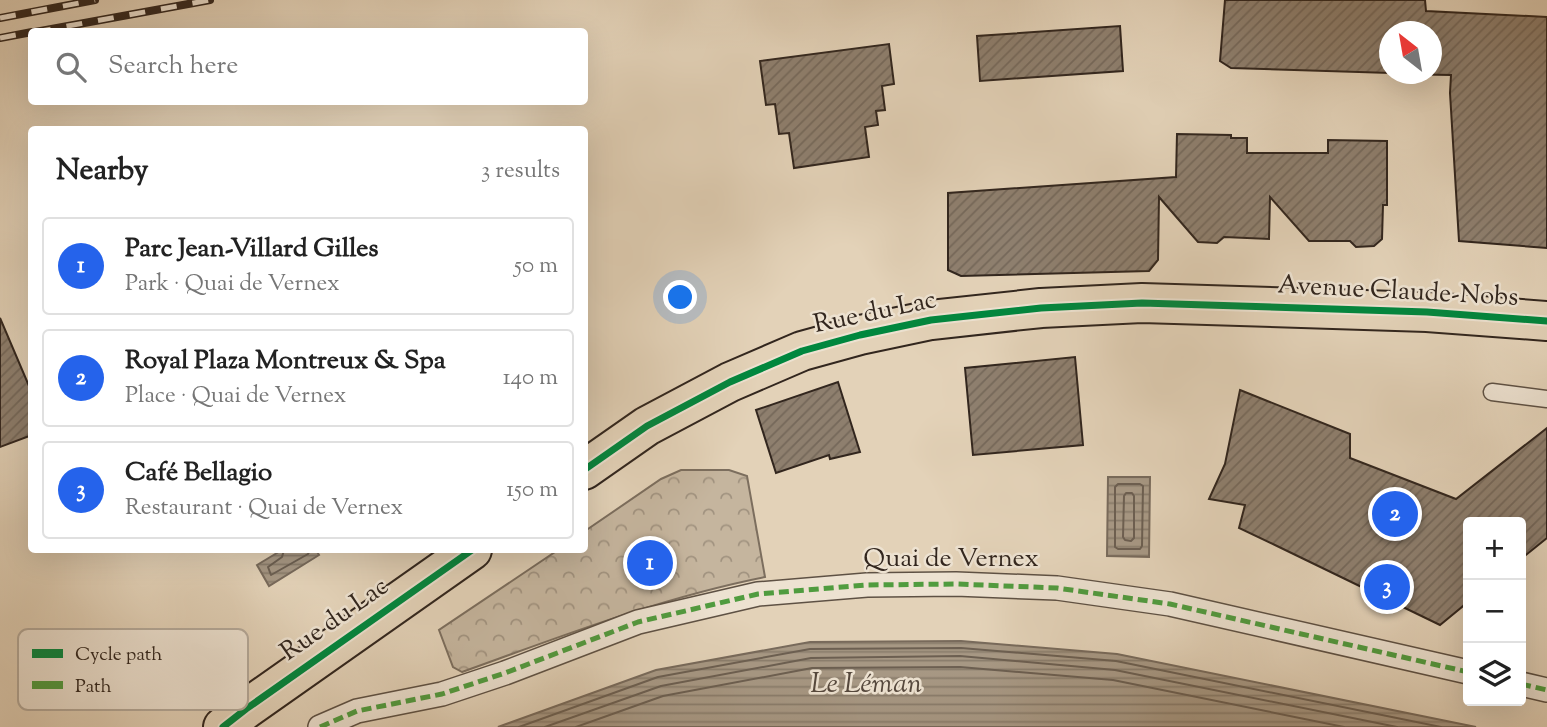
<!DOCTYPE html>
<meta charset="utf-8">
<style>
:root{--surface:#fff;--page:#f6f6f6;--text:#222;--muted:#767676;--line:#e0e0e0;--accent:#2563eb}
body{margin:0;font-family:"Sorts Mill Goudy",serif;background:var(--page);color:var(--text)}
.controls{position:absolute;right:21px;bottom:21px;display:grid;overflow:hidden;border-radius:7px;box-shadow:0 7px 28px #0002}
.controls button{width:63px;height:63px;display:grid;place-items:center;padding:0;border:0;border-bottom:2px solid var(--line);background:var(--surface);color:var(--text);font:35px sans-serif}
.compass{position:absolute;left:1379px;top:21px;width:63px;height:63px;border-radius:50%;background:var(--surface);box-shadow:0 7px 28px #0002;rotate:329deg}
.you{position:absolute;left:681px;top:298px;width:24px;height:24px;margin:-18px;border:5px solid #fff;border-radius:50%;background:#1a73e8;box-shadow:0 0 0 10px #1a73e833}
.badge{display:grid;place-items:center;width:46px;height:46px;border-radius:50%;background:var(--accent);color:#fff;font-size:23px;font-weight:700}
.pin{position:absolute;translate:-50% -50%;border:4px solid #fff;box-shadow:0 2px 7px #0006}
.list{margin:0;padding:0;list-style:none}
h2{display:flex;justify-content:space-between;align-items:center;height:91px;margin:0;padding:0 28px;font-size:30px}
h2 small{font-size:23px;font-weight:400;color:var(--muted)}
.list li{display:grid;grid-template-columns:46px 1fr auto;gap:21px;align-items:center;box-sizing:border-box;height:98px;margin:0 14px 14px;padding:0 14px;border:2px solid var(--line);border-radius:7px}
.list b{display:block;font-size:26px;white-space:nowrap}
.list p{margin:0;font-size:23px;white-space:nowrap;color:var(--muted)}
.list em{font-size:23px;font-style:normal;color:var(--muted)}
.icon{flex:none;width:38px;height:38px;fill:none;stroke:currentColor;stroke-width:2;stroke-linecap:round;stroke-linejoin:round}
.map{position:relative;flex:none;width:1547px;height:727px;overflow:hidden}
.search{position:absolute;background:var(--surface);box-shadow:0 7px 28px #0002;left:28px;top:28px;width:560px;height:77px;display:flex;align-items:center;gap:18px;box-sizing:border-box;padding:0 24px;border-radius:7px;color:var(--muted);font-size:26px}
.panel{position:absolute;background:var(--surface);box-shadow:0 7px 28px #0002;left:28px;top:126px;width:560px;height:427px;border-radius:7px}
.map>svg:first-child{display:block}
.forest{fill:url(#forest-crowns);stroke:#7c6e5e;stroke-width:2}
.water{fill:url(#water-rules);stroke:#786a5b;stroke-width:2}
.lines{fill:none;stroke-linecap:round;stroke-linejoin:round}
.shore{stroke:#6c5f51;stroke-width:2}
.building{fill:url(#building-hatch);stroke:#32261e;stroke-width:2}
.service-casing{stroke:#5e5144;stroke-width:19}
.pedestrian-casing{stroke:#5e5144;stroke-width:26}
.primary-casing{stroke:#32261e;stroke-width:42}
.service{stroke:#ede2d1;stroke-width:16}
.pedestrian{stroke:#ede2d1;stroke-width:23}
.primary{stroke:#e3d2b8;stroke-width:38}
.rail-casing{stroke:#32261e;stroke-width:8}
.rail{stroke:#ede2d1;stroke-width:5;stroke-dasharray:16;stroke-linecap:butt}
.quiet{stroke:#509c3f;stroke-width:5;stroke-dasharray:10 5;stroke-linecap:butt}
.cycleway-casing{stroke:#ede2d1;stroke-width:11}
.cycleway{stroke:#00873e;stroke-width:7}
.labels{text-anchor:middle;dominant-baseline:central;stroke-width:5;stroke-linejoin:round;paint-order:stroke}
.street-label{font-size:26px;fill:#32261e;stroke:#ede2d1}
.water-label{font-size:28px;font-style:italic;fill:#55483d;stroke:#ede2d1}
.key{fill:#ede2d1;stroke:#b5aa9b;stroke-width:2}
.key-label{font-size:19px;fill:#32261e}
</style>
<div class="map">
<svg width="1547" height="727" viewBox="0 0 1547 727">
<defs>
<pattern id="forest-crowns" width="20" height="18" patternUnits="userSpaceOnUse" patternTransform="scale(1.75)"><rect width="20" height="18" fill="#c5b59e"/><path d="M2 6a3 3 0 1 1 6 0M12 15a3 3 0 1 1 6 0" fill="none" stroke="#a19380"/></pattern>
<pattern id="water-rules" width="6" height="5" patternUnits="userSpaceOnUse" patternTransform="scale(1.75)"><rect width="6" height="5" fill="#a79884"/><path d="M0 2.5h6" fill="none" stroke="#897c6b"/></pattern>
<pattern id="building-hatch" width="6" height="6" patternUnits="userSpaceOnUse" patternTransform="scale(1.75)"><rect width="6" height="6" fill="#8e7f6e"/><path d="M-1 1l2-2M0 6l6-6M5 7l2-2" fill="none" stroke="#75685a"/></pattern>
</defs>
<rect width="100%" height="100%" fill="#e3d2b8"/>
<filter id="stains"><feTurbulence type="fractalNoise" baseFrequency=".00286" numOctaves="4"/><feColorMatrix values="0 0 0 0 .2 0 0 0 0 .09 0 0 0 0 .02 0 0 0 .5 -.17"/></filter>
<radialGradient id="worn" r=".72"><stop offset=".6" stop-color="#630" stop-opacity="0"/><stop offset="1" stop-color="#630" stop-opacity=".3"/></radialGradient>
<path class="forest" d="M681 470H729L747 476 765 577C660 598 562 636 462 672L453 667 439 630 558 550H584L585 531 661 479Z"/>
<g class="water">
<polygon points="1108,477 1150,477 1149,557 1107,556"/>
<polygon points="282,550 316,550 319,555 269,586 257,565"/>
<polygon points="961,641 1117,654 1476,727 498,727 656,670 810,642"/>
</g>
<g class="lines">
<g class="shore">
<polygon points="1118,484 1140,484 1143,486 1142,546 1140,549 1118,549 1115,547 1115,487"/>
<polygon points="1126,493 1132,493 1134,496 1134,538 1131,541 1125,540 1123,537 1124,496"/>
<polyline points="284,550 282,557 268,567 271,575 308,554 310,550"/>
<polyline points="519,727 658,677 810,649 961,648 1116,661 1441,727"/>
<polyline points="545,727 661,686 811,658 960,656 1115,670 1397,727"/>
<polyline points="576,727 663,696 812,668 960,667 1113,680 1344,727"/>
</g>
</g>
<g class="building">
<polygon points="1225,0 1425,0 1426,11 1547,17 1547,248 1459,241 1450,93 1451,75 1392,74 1432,74 1432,32 1390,32 1390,73 1231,68 1220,61"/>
<polygon points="1120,26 1123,71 980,81 977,36"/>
<polygon points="889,44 894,84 882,86 885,110 876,111 878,125 865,127 869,157 794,168 789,133 779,134 775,104 766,105 760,61"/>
<polygon points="1177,134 1231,135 1231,138 1247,138 1247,153 1328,153 1328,140 1387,141 1387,205 1383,205 1382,239 1374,246 1356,247 1350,241 1309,241 1270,197 1269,239 1224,237 1217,243 1198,242 1159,197 1158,260 1149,271 961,276 948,270 948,193 1176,177"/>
<polygon points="0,318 32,393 32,435 0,447"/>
<polygon points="1075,357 1083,445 973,455 965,368"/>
<polygon points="838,382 860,452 830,459 829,455 776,473 756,410"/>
<polygon points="1240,390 1350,434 1350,458 1456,499 1547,428 1547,538 1521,559 1521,522 1468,522 1468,602 1440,625 1277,546 1239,528 1245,505 1209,499 1225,464"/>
</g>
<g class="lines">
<g class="service-casing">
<polyline id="service" points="1492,392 1547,399"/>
</g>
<g class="pedestrian-casing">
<g id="pedestrian">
<polyline points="1521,684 1547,690"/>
<polyline points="320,727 357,711 442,694 505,673 638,622 758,594 867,585 956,584 1057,588 1170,604 1468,672"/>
</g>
</g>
<g class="primary-casing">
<g id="primary">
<polyline points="584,470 647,426 730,382 802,351 860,335 931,320 1041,308 1142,303 1427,312 1547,321"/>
<polyline points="223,727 246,709 472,550"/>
</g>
</g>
<use href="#service" class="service"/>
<use href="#pedestrian" class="pedestrian"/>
<use href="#primary" class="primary"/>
<g class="rail-casing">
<g id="rail">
<polyline points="0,18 95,0"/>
<polyline points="35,32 210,0"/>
<polyline points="0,38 32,32"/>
</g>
</g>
<use href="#rail" class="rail"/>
<g class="quiet">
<polyline points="1521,684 1547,690"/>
<polyline points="320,727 357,711 442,694 505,673 638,622 758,594 867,585 956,584 1057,588 1170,604 1468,672"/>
</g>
<g class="cycleway-casing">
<g id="cycleway">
<polyline points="584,470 647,426 730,382 802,351 860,335 931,320 1041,308 1142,303 1427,312 1547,321"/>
<polyline points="223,727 246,709 472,550"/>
</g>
</g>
<use href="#cycleway" class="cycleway"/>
</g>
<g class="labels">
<g class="street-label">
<text transform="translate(1398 292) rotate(3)">Avenue Claude-Nobs</text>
<text transform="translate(875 313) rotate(-12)">Rue du Lac</text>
<text x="951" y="559">Quai de Vernex</text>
<text transform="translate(335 620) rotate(-35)">Rue du Lac</text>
</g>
<g class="water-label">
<text x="866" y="685">Le Léman</text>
</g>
</g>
<rect x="18" y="629" width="230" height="81" rx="10" class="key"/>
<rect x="32" y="649" width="31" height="9" fill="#00873e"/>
<rect x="32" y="681" width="31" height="8" fill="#509c3f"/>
<g class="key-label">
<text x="75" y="660">Cycle path</text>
<text x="75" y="692">Path</text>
</g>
<rect width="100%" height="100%" filter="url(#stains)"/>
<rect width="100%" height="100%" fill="url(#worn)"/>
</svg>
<div class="controls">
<button>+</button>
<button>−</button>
<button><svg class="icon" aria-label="layers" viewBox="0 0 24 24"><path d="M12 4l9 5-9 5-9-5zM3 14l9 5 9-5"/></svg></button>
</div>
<svg class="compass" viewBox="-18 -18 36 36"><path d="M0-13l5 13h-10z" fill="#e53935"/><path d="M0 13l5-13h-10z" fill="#767676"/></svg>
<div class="you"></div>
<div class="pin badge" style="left:650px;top:563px">1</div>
<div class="pin badge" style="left:1395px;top:514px">2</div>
<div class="pin badge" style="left:1387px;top:587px">3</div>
<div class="search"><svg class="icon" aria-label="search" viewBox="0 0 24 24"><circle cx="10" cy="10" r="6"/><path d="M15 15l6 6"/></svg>Search here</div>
<section class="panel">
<h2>Nearby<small>3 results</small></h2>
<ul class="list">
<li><span class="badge">1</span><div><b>Parc Jean-Villard Gilles</b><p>Park · Quai de Vernex</p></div><em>50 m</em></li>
<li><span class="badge">2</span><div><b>Royal Plaza Montreux &amp; Spa</b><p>Place · Quai de Vernex</p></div><em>140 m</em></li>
<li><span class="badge">3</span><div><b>Café Bellagio</b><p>Restaurant · Quai de Vernex</p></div><em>150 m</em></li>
</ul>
</section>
</div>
